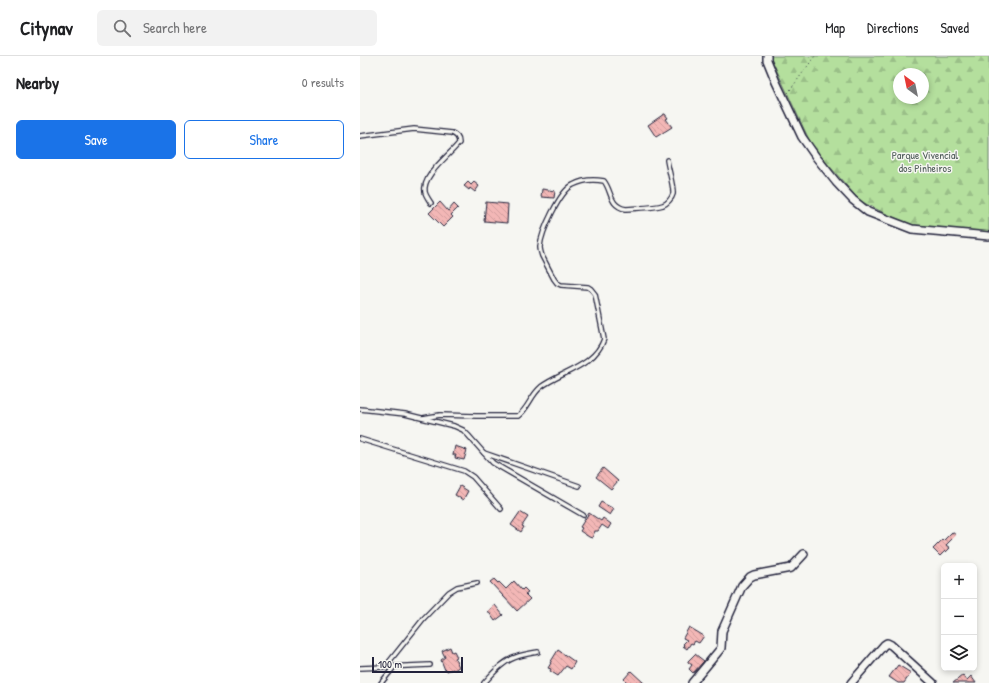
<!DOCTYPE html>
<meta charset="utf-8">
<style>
:root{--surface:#fff;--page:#f2f2f2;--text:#202124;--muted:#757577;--line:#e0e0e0;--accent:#1a73e8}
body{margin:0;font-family:"Patrick Hand",sans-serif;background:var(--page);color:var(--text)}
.controls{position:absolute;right:12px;bottom:12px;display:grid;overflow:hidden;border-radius:6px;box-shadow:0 2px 6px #0003}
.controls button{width:36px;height:36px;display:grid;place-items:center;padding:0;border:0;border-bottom:1px solid var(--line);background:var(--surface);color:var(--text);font:20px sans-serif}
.compass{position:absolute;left:533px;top:12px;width:36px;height:36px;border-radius:50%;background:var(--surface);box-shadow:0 2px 6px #0003;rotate:327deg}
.scale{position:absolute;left:12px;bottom:10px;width:91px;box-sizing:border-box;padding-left:4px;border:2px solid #22223b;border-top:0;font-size:11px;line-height:14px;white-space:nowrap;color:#22223b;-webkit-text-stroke:3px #f6f6f2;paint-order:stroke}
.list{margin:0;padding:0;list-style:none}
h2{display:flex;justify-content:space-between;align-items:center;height:52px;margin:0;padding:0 16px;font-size:17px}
h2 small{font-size:13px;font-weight:400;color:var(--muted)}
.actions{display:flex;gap:8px;padding:12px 16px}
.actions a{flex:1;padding:9px 0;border:1px solid var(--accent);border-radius:6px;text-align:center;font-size:14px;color:var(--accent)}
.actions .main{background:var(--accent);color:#fff}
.icon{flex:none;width:22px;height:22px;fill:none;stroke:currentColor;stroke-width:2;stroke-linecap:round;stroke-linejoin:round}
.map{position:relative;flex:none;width:629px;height:627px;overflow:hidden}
header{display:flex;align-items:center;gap:24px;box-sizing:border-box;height:56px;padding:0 20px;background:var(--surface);border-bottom:1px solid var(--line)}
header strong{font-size:19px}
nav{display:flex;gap:22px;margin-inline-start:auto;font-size:14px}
.search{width:280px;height:36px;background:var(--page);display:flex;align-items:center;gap:10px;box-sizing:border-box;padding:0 14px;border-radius:6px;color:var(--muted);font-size:15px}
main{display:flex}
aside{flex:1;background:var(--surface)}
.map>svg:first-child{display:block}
.forest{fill:url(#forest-firs);stroke:#6b806c;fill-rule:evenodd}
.building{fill:url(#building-back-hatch);stroke:#22223b}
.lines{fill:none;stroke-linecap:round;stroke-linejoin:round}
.lane-casing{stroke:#22223b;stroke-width:6}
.street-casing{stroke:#22223b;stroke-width:10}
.path{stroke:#22223b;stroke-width:1;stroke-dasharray:1 3;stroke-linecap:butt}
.lane{stroke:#f6f6f2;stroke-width:3.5}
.street{stroke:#f6f6f2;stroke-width:7}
.labels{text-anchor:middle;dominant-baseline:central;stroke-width:3;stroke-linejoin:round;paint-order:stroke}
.park-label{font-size:11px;fill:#4e5b58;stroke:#f6f6f2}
</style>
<header>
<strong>Citynav</strong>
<div class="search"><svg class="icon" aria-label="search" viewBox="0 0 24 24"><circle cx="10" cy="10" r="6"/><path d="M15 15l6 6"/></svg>Search here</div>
<nav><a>Map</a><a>Directions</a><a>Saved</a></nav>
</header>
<main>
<aside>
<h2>Nearby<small>0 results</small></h2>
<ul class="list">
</ul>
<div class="actions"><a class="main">Save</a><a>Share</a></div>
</aside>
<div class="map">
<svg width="629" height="627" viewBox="0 0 629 627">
<defs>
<pattern id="forest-firs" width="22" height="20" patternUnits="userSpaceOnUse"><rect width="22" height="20" fill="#b4df9d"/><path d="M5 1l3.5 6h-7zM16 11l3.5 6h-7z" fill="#9abf88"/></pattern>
<pattern id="building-back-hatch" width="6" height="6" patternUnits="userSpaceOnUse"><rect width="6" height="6" fill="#f3b7b6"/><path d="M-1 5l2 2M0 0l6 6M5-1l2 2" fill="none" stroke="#d09d9d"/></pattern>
</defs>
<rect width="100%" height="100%" fill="#f6f6f2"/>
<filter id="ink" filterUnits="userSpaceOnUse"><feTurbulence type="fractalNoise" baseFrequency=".025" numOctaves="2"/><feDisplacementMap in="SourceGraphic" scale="8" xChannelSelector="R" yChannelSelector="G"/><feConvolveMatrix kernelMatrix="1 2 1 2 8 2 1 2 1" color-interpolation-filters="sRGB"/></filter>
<g filter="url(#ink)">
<path class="forest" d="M411 0H629V177L547 168 500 145 452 90 411 2ZM539 18H563V42H539Z"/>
<g class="building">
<polygon points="304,58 305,58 308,62 306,63 312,71 296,81 288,69"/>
<polygon points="108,126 111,129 114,126 119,130 115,136 110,132 109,134 104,130"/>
<polygon points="182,133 195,135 194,142 181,141"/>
<polygon points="80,146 88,155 94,148 98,152 91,159 93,161 83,171 69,157"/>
<polygon points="126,146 148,148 147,167 124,165"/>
<polygon points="95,390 107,394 104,404 95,402 96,399 93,399"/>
<polygon points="243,412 258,425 251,433 236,421"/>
<polygon points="100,430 108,435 103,444 95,439"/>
<polygon points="241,446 254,453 250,459 238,451"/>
<polygon points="160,456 168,461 162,470 164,471 161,476 151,469"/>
<polygon points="229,457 241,465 243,462 251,468 248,473 242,469 238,475 235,475 232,482 229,481 220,475 222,472 220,471"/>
<polygon points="592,476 596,479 586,489 590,492 586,496 585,495 580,500 573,493 582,484 583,485"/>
<polygon points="134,523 138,527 139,526 146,533 154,525 162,534 164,532 168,536 165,538 170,543 157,555 130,526"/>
<polygon points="135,549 143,559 135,565 128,555"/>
<polygon points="329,571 344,580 339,587 335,585 333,588 331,587 327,593 323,590 324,589 323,588 327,584 323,582"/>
<polygon points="90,591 92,596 94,595 97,601 95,602 99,611 94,614 93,613 87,615 86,613 85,614 81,604 85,601 82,595"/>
<polygon points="198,594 215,606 211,613 206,610 198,620 190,615 191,613 188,612 191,607 190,607"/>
<polygon points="335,598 344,605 333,617 329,613 332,609 328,606 328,605"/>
<polygon points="538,609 551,617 544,627 538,627 529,621"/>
<polygon points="271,615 284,627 268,627 264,623"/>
<polygon points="603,619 607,624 611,620 616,627 593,627"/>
</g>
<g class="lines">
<g class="lane-casing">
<g id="lane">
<path d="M0 80 54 73 92 77C96 79 99 81 99 87 89 100 62 119 65 136 66 140 69 144 71 147"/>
<polyline points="0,353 45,358 94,370 103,374 108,379 123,396 133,407 223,459"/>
<path d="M63 362 80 359 116 360H158C168 353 171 339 181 331 201 316 235 310 244 283L235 238 231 233 228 231 201 229 197 227 194 223 182 200C181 197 180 194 180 191 181 176 200 135 213 129 222 124 234 123 244 125 252 135 249 150 266 153 275 152 295 152 303 149 307 148 312 142 313 138 314 131 308 112 307 104"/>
<polyline points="0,383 104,415 113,421 141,453"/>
<polyline points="124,397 219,430"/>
<polyline points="25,611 70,609"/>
<polyline points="0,612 25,611 64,562 89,536 97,531 117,527"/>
<polyline points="21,627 34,611"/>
<path d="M124 627C134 616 144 604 159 600 166 598 172 597 178 596"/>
</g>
</g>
<g class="street-casing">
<g id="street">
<polyline points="407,0 407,4 416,26 442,81 456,101 476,126 493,144 508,156 552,173 629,180"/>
<polyline points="332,627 357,597 361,592 362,575 382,530 390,521 394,519 431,512 444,498"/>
<polyline points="491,627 524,589 527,587 531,589 573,627"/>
</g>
</g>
<polyline class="path" points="428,37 455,0"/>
<use href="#lane" class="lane"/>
<use href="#street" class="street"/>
</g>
</g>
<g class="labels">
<g class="park-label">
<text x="565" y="99">Parque Vivencial<tspan x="565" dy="13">dos Pinheiros</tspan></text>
</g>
</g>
</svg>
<div class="controls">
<button>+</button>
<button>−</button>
<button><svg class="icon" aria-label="layers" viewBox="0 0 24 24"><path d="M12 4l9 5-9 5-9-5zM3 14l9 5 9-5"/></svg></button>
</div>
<svg class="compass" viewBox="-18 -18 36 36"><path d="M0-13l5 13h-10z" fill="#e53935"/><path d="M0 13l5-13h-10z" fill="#757577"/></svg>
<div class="scale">100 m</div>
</div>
</main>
